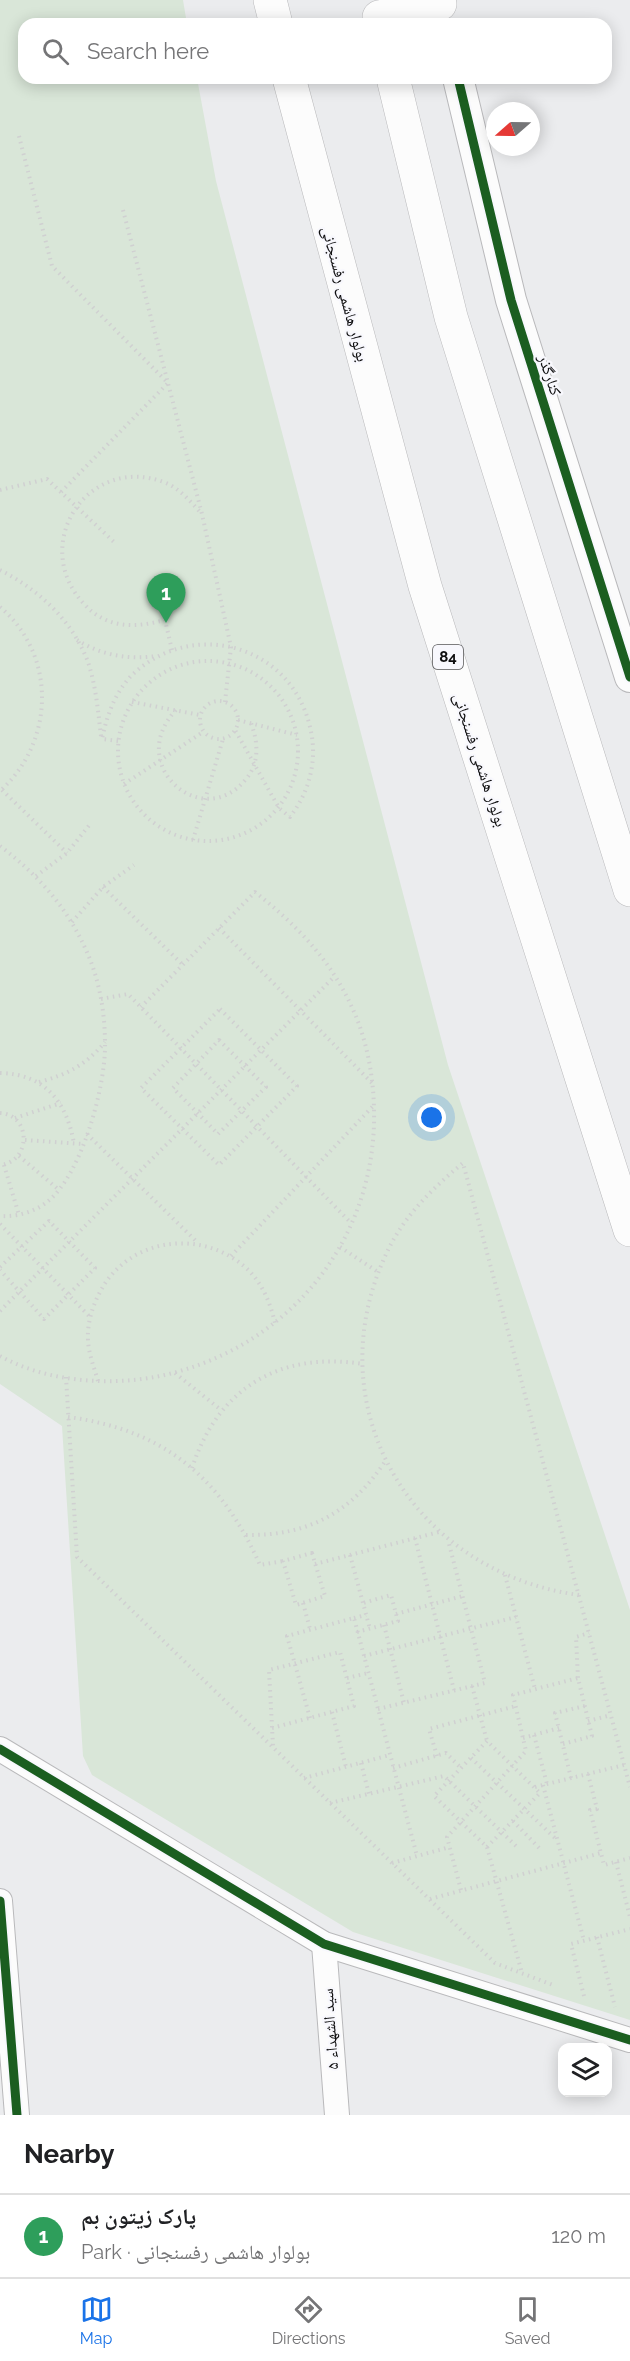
<!DOCTYPE html>
<meta charset="utf-8">
<style>
:root{--surface:#fff;--page:#f6f6f6;--text:#202124;--muted:#757577;--line:#e0e0e0;--accent:#1a73e8}
body{margin:0;font-family:Raleway,"Noto Naskh Arabic",sans-serif;background:var(--page);color:var(--text)}
.controls{position:absolute;right:18px;bottom:18px;display:grid;overflow:hidden;border-radius:12px;box-shadow:0 3px 15px #0003}
.controls button{width:54px;height:54px;display:grid;place-items:center;padding:0;border:0;border-bottom:2px solid var(--line);background:var(--surface);color:var(--text);font:30px sans-serif}
.compass{position:absolute;left:486px;top:102px;width:54px;height:54px;border-radius:50%;background:var(--surface);box-shadow:0 3px 15px #0003;rotate:250deg}
.you{position:absolute;left:432px;top:1118px;width:21px;height:21px;margin:-15px;border:4px solid #fff;border-radius:50%;background:#1a73e8;box-shadow:0 0 0 9px #1a73e833}
.badge{display:grid;place-items:center;width:39px;height:39px;border-radius:50%;background:var(--accent);color:#fff;font-size:20px;font-weight:700}
.pin{position:absolute;translate:-50% -50px;filter:drop-shadow(0 2px 3px #0008)}
.pin::after{content:'';position:absolute;top:32px;width:21px;height:18px;background:inherit;clip-path:polygon(0 0,100% 0,50% 100%)}
.list{margin:0;padding:0;list-style:none}
h2{display:flex;justify-content:space-between;align-items:center;height:78px;margin:0;padding:0 24px;font-size:26px}
h2 small{font-size:20px;font-weight:400;color:var(--muted)}
.list li{display:grid;grid-template-columns:39px 1fr auto;gap:18px;align-items:center;box-sizing:border-box;height:84px;padding:0 24px;border-top:2px solid var(--line)}
.list b{display:block;font-size:22px;white-space:nowrap}
.list p{margin:0;font-size:20px;white-space:nowrap;color:var(--muted)}
.list em{font-size:20px;font-style:normal;color:var(--muted)}
.icon{flex:none;width:33px;height:33px;fill:none;stroke:currentColor;stroke-width:2;stroke-linecap:round;stroke-linejoin:round}
.map{position:relative;flex:none;width:630px;height:2115px;overflow:hidden}
.search{position:absolute;background:var(--surface);box-shadow:0 3px 15px #0003;left:18px;right:18px;top:18px;height:66px;display:flex;align-items:center;gap:15px;box-sizing:border-box;padding:0 21px;border-radius:18px;color:var(--muted);font-size:22px}
.sheet{height:162px;background:var(--surface)}
nav{display:flex;justify-content:space-around;align-items:center;box-sizing:border-box;height:84px;border-top:2px solid var(--line);background:var(--surface);font-size:16px;color:var(--muted)}
nav a{display:grid;justify-items:center;gap:3px}
nav .on{color:var(--accent)}
.map>svg:first-child{display:block}
.green{fill:#d9e6d8}
.lines{fill:none;stroke-linecap:round;stroke-linejoin:round}
.minor-casing{stroke:#b9b9bb;stroke-width:26}
.tertiary-casing{stroke:#b9b9bb;stroke-width:32}
.trunk-casing{stroke:#b9b9bb;stroke-width:34}
.path{stroke:#d0d0d1;stroke-width:4;stroke-dasharray:1.5 4.5;stroke-linecap:butt}
.minor{stroke:#fcfcfc;stroke-width:24}
.tertiary{stroke:#fcfcfc;stroke-width:30}
.trunk{stroke:#fcfcfc;stroke-width:33}
.cycleway-casing{stroke:#f8f8fd;stroke-width:13}
.cycleway{stroke:#1b5e20;stroke-width:9}
.labels{text-anchor:middle;dominant-baseline:central;stroke-width:4.5;stroke-linejoin:round;paint-order:stroke}
.shield{fill:#f8f8fd;stroke:#545456;stroke-width:1.5}
.shield-label{font-size:15px;font-weight:bold;fill:#0e0e0f}
.street-label{font-size:16px;fill:#0e0e0f;stroke:#f8f8fd}
</style>
<div class="map">
<svg width="630" height="2115" viewBox="0 0 630 2115">
<rect width="100%" height="100%" fill="#ebecee"/>
<polygon class="green" points="0,0 183,0 187,24 24,24 24,78 197,78 216,181 448,1065 630,1610 630,2020 353,1932 92,1775 83,1756 62,1426 0,1384"/>
<g class="lines">
<g class="minor-casing">
<g id="minor">
<polyline points="0,1749 324,1944 630,2040"/>
<polyline points="0,1901 17,2115"/>
<polyline points="324,1944 337,2115"/>
</g>
</g>
<g class="tertiary-casing">
<polyline id="tertiary" points="458,78 511,300 630,677"/>
</g>
<g class="trunk-casing">
<g id="trunk">
<polyline points="270,0 276,24"/>
<polyline points="379,17 440,4"/>
<polyline points="289,78 425,586 630,1230"/>
<polyline points="393,78 451,317 630,890"/>
</g>
</g>
<g class="path">
<polyline points="19,136 52,266 168,383 61,492"/>
<polyline points="123,210 202,514 231,647 225,702"/>
<polyline points="0,490 47,479 114,542"/>
<path d="M0 570C39 590 72 620 88 662 96 686 98 711 101 736"/>
<path d="M0 607C57 655 55 742 0 791"/>
<path d="M77 640C101 655 128 660 156 656"/>
<path d="M172 650 165 620C135 628 107 629 84 604 28 544 89 452 166 483 180 489 190 501 201 513"/>
<circle cx="208" cy="751" r="90"/>
<circle cx="219" cy="720" r="19"/>
<polyline points="132,702 200,715"/>
<path d="M176 710C124 765 203 833 246 779 260 762 258 742 251 723"/>
<polyline points="238,720 297,735"/>
<path d="M118 741 102 739C107 715 115 692 133 674 194 618 291 645 310 727 318 759 310 791 290 817L279 808 235 730"/>
<polyline points="124,784 203,732"/>
<polyline points="2,790 67,853"/>
<polyline points="193,840 223,739"/>
<path d="M0 846C37 874 67 907 86 950 99 978 105 1012 105 1043 106 1085 82 1175 47 1202 34 1212 17 1217 0 1216"/>
<polyline points="36,876 67,853 91,823"/>
<polyline points="103,887 183,965"/>
<polyline points="72,922 103,887 134,865"/>
<polyline points="219,928 372,1083"/>
<polyline points="101,999 128,994 351,1223"/>
<polygon points="220,1009 297,1086 219,1165 141,1088"/>
<polygon points="219,1040 266,1087 218,1134 173,1088"/>
<path d="M0 1073C45 1074 67 1102 74 1144"/>
<path d="M39 1082C67 1075 87 1064 105 1042"/>
<path d="M0 1113C32 1115 31 1162 0 1165"/>
<polyline points="15,1118 61,1103"/>
<polyline points="87,1134 198,1243"/>
<polyline points="25,1140 83,1144"/>
<polyline points="19,1156 59,1190"/>
<polyline points="4,1165 19,1215"/>
<polyline points="0,1224 90,1317"/>
<polyline points="340,1247 378,1272"/>
<polyline points="231,1256 375,1104"/>
<polyline points="0,1267 49,1221 95,1268 44,1319 0,1270"/>
<polyline points="0,1311 335,976"/>
<path d="M0 1356C45 1381 105 1386 155 1377 279 1353 370 1252 374 1124 375 1082 368 1039 349 1001 327 956 294 923 255 892L141 1007"/>
<polyline points="175,1373 221,1410"/>
<polyline points="66,1377 77,1557 495,1963 553,1985"/>
<path d="M98 1381C94 1367 89 1355 88 1341 87 1324 92 1307 100 1292 128 1238 200 1228 245 1267 262 1282 270 1302 275 1323"/>
<path d="M68 1417C165 1430 221 1478 260 1565L283 1561"/>
<path d="M192 1468C218 1388 280 1351 363 1364"/>
<path d="M246 1535C309 1536 352 1512 386 1460"/>
<polyline points="415,1538 454,1690"/>
<polygon points="312,1553 325,1596 296,1605 283,1561"/>
<polyline points="350,1555 370,1629"/>
<polyline points="315,1564 439,1532"/>
<polyline points="505,1575 535,1689"/>
<path d="M579 1595C410 1572 312 1403 389 1248 406 1214 434 1187 463 1163L630 1787"/>
<polyline points="303,1603 310,1629"/>
<polyline points="396,1614 463,1596"/>
<polyline points="354,1618 366,1615"/>
<polyline points="384,1625 404,1703"/>
<polyline points="357,1632 398,1621 391,1595 363,1603"/>
<polyline points="364,1656 516,1617"/>
<polyline points="347,1678 368,1673"/>
<polyline points="472,1686 487,1741"/>
<polyline points="378,1709 485,1683 448,1540"/>
<polyline points="332,1712 346,1767"/>
<polyline points="310,1718 287,1636 354,1618 417,1856"/>
<polyline points="588,1721 611,1715"/>
<polyline points="272,1728 354,1706 340,1652 269,1670 273,1746"/>
<polyline points="534,1735 547,1784"/>
<polyline points="523,1738 559,1728"/>
<polyline points="563,1744 592,1736 578,1678 576,1637 589,1633"/>
<polyline points="437,1756 429,1729 516,1706"/>
<polyline points="471,1758 557,1840"/>
<polyline points="361,1763 369,1794"/>
<polyline points="393,1768 446,1753 461,1768"/>
<polyline points="588,1774 597,1809 590,1810 604,1865 630,1858"/>
<polyline points="304,1778 390,1755"/>
<polyline points="571,1778 555,1713 585,1706"/>
<polyline points="543,1785 584,1941"/>
<polyline points="535,1787 624,1765"/>
<polyline points="330,1803 444,1776 516,1846"/>
<polyline points="513,1821 542,1851"/>
<polyline points="487,1847 540,1793 487,1741 434,1796 487,1847 522,1973"/>
<polyline points="616,1862 630,1917"/>
<polyline points="392,1863 450,1847"/>
<polyline points="461,1890 447,1837 526,1751 513,1695 578,1678"/>
<polyline points="430,1899 601,1853"/>
<polyline points="597,1937 615,2007"/>
<polyline points="584,1996 571,1944 630,1929"/>
</g>
<use href="#minor" class="minor"/>
<use href="#tertiary" class="tertiary"/>
<use href="#trunk" class="trunk"/>
<g class="cycleway-casing">
<g id="cycleway">
<polyline points="458,78 511,300 630,677"/>
<polyline points="0,1749 324,1944 630,2040"/>
<polyline points="0,1901 17,2115"/>
</g>
</g>
<use href="#cycleway" class="cycleway"/>
</g>
<g class="labels">
<rect class="shield" x="433" y="645" width="30" height="24" rx="4.5"/>
<g class="shield-label">
<text x="448" y="657">84</text>
</g>
<g class="street-label">
<text transform="translate(345 294) rotate(75)">بولوار هاشمی رفسنجانی</text>
<text transform="translate(550 375) rotate(72)">کنارگذر</text>
<text transform="translate(480 760) rotate(72)">بولوار هاشمی رفسنجانی</text>
<text transform="translate(330 2029) rotate(-94)">سید الشهداء ۵</text>
</g>
</g>
</svg>
<div class="controls">
<button><svg class="icon" aria-label="layers" viewBox="0 0 24 24"><path d="M12 4l9 5-9 5-9-5zM3 14l9 5 9-5"/></svg></button>
</div>
<svg class="compass" viewBox="-18 -18 36 36"><path d="M0-13l5 13h-10z" fill="#e53935"/><path d="M0 13l5-13h-10z" fill="#757577"/></svg>
<div class="you"></div>
<div class="pin badge" style="left:166px;top:623px;background:#2e9e5b">1</div>
<div class="search"><svg class="icon" aria-label="search" viewBox="0 0 24 24"><circle cx="10" cy="10" r="6"/><path d="M15 15l6 6"/></svg>Search here</div>
</div>
<section class="sheet">
<h2>Nearby<small></small></h2>
<ul class="list">
<li><span class="badge" style="background:#2e9e5b">1</span><div><b>پارک زیتون بم</b><p>Park · بولوار هاشمی رفسنجانی</p></div><em>120 m</em></li>
</ul>
</section>
<nav>
<a class="on"><svg class="icon" aria-label="map" viewBox="0 0 24 24"><path d="M3 6l6-2 6 2 6-2v14l-6 2-6-2-6 2zM9 4v14M15 6v14"/></svg>Map</a>
<a><svg class="icon" aria-label="directions" viewBox="0 0 24 24"><path d="M12 3l9 9-9 9-9-9zM9 14v-3h6M13 9l2 2-2 2"/></svg>Directions</a>
<a><svg class="icon" aria-label="saved" viewBox="0 0 24 24"><path d="M7 4h10v16l-5-4-5 4z"/></svg>Saved</a>
</nav>
